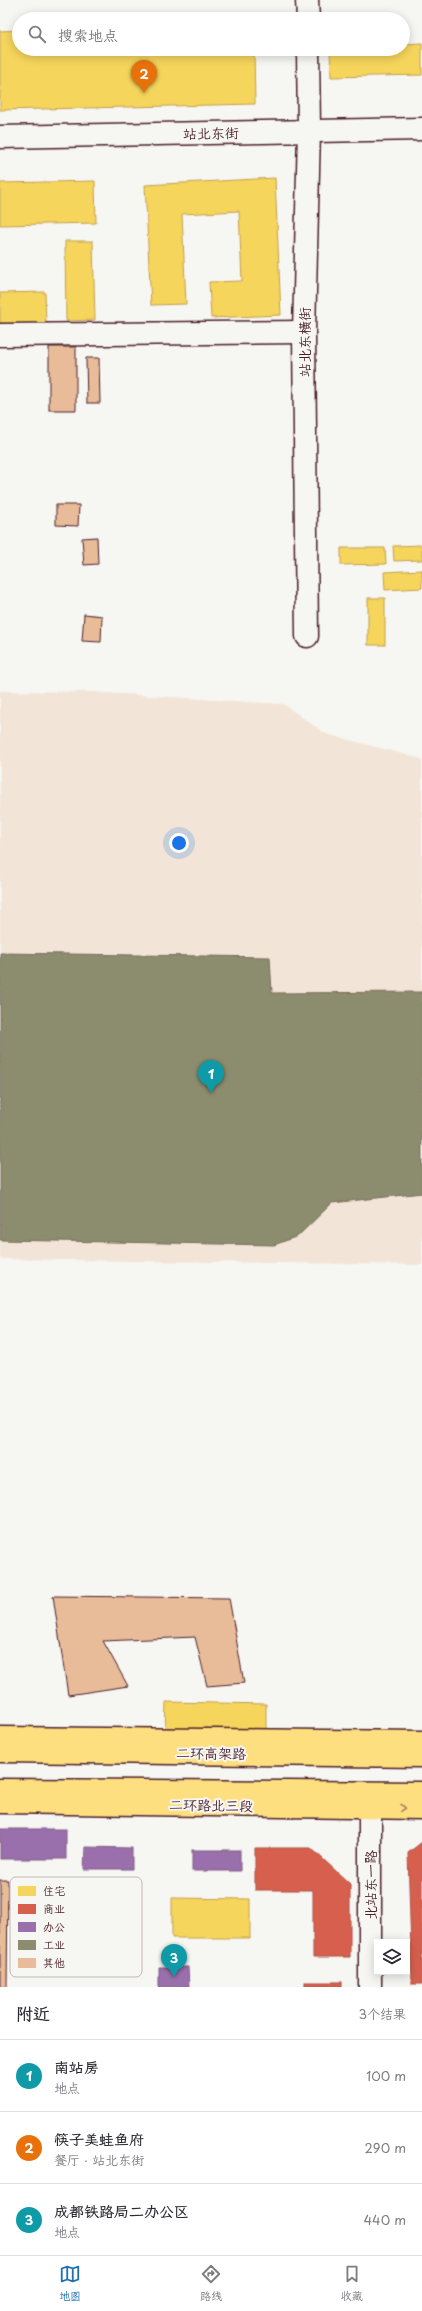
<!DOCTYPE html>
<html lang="zh">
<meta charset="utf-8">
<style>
:root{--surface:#fff;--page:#f2f2f3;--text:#2b2b33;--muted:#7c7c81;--line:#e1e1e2;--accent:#1f6fb2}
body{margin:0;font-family:"Playpen Sans","LXGW WenKai TC",sans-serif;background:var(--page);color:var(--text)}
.controls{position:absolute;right:12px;bottom:12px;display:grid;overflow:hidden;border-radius:0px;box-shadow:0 2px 10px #0003}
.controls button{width:36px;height:36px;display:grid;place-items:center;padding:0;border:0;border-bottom:1px solid var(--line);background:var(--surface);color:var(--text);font:20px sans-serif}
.you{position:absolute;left:179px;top:843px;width:14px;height:14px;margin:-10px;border:3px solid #fff;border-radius:50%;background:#1a73e8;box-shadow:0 0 0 6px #1a73e833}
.badge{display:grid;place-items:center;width:26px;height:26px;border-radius:50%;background:var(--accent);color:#fff;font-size:13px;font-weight:700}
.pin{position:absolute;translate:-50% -33px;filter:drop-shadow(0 1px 2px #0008)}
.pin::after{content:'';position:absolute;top:21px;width:14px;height:12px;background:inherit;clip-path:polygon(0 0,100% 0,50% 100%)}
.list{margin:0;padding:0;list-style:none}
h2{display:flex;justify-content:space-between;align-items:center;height:52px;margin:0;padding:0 16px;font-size:17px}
h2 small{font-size:13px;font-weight:400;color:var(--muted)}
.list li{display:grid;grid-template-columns:26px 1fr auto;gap:12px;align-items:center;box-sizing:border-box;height:72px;padding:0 16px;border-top:1px solid var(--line)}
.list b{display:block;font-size:15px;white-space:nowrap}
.list p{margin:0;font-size:13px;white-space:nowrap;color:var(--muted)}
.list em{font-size:13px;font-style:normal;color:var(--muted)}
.icon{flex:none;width:22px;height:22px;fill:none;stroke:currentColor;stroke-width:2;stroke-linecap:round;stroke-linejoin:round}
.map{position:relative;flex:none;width:422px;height:1987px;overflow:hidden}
.search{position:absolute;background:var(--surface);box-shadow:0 2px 10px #0003;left:12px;right:12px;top:12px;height:44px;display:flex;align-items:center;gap:10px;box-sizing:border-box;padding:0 14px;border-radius:22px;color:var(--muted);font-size:15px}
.sheet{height:268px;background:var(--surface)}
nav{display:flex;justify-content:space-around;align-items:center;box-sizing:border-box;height:56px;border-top:1px solid var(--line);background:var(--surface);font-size:11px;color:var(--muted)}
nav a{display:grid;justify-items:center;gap:2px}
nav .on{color:var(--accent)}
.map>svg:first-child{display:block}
.built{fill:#f2e5d7}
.homes{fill:#f6d55c;stroke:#c29e4d}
.shops{fill:#d6604d;stroke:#ac4c43}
.offices{fill:#9970ab;stroke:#815885}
.industry{fill:#8c8c6e;stroke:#786b5a}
.building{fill:#e9bc99;stroke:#4a1f2b}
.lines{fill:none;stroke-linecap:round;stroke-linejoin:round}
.minor-casing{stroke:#4a1f2b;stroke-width:25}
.major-casing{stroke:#4a1f2b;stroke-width:25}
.highway-casing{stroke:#4a1f2b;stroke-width:25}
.minor{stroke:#f6f6f2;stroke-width:22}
.major{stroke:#fedf80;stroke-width:22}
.highway{stroke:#fedf80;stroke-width:22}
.oneway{stroke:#a47f56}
.labels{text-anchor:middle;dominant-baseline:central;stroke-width:4;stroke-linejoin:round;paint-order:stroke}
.street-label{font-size:14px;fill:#4a1f2b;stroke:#f6f6f2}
.key{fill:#f6f6f2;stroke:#c2b6b6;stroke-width:1}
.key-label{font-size:11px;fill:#4a1f2b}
</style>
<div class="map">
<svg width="422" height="1987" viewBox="0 0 422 1987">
<rect width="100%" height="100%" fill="#f6f6f2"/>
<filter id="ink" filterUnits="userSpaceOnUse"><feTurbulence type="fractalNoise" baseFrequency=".025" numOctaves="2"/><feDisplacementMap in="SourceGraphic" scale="8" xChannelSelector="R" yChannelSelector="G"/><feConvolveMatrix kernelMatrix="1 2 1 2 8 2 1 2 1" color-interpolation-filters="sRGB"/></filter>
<g filter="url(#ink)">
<polygon class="built" points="0,691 91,692 283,704 326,734 422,759 422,1265 0,1259"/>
<g class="homes">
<polygon points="19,30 19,49 254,49 255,104 0,110 0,31"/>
<polygon points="422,43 422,75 331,77 330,49 403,49 403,44"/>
<polygon points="275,178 281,315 211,318 209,282 242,281 239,211 182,214 186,304 151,305 145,185"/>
<polygon points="95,181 96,223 0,225 0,183"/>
<polygon points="65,241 93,241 95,320 66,321"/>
<polygon points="45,292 46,323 0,325 0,293"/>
<polygon points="422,545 422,560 394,561 393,546"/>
<polygon points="341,548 385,548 386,564 341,565"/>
<polygon points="422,570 422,588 385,590 384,572"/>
<rect x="368" y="598" width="17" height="47"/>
<polygon points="166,1702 266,1704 266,1731 165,1729"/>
<polygon points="172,1898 250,1899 250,1938 172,1938"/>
</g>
<g class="shops">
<polygon points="422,1842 422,1984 412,1984 408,1853"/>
<polygon points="255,1848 311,1848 350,1884 350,1957 313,1957 313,1890 255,1890"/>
<rect x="305" y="1982" width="37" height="5"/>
</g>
<g class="offices">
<rect x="0" y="1829" width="66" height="30"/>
<polygon points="85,1847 132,1848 132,1869 84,1869"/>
<rect x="192" y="1850" width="48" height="21"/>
<polygon points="159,1967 188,1967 189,1987 159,1987"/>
</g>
<polygon class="industry" points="0,953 270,957 272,993 422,992 422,1193 332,1203 298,1236 274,1245 0,1240"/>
<g class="building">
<rect x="49" y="347" width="27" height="63"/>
<polygon points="86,358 99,358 100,403 87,403"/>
<polygon points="56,505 79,505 78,526 56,525"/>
<polygon points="97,537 98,564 84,565 82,538"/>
<polygon points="84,614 102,616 101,642 82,641"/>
<polygon points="53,1596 229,1598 244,1683 207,1686 195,1637 103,1641 128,1686 68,1695"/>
<polygon points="0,1880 8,1880 7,1987 0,1987"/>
</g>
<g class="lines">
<g class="minor-casing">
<g id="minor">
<polyline points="307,0 308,19"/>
<polyline points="0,137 422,129"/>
<polyline points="0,335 304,332"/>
<polyline points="307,636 304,332 309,131 308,49"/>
<polyline points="370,1987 370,1807"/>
</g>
</g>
<g class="major-casing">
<g id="major">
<polyline points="0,1738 422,1742"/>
<polyline points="0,1802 422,1808"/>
</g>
</g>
<g class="highway-casing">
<g id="highway">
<polyline points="0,1751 422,1756"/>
<polyline points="0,1790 422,1793"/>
</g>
</g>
<use href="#minor" class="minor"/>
<use href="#major" class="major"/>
<use href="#highway" class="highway"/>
</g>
<defs><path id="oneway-chevron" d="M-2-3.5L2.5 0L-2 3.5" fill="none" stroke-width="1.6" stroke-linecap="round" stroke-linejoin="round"/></defs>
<use class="oneway" href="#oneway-chevron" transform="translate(403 1808) rotate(1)"/>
</g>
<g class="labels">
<g class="street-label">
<text transform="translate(211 133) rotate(-1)">站北东街</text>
<text transform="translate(304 342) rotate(-90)">站北东横街</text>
<text transform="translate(211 1753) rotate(1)">二环高架路</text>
<text transform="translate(211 1805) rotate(1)">二环路北三段</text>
<text transform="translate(370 1885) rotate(-90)">北站东一路</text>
</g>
</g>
<rect x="10" y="1877" width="132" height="100" rx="6" class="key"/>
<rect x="18" y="1886" width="18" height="10" fill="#f6d55c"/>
<rect x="18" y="1904" width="18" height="10" fill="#d6604d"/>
<rect x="18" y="1922" width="18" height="10" fill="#9970ab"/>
<rect x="18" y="1940" width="18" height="10" fill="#8c8c6e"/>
<rect x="18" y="1958" width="18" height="10" fill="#e9bc99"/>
<g class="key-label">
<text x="43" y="1895">住宅</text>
<text x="43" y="1913">商业</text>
<text x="43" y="1931">办公</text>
<text x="43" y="1949">工业</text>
<text x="43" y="1967">其他</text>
</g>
</svg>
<div class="controls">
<button><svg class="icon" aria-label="layers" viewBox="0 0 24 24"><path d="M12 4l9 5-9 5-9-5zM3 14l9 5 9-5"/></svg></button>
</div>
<div class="you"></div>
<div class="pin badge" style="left:211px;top:1093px;background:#0f9aa8">1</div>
<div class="pin badge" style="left:144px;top:93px;background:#e8710a">2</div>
<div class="pin badge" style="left:174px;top:1977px;background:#0f9aa8">3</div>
<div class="search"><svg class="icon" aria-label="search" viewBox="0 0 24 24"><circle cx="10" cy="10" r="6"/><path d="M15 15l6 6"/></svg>搜索地点</div>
</div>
<section class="sheet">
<h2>附近<small>3个结果</small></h2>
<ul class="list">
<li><span class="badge" style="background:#0f9aa8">1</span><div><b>南站房</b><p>地点</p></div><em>100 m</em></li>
<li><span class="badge" style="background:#e8710a">2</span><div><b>筷子美蛙鱼府</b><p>餐厅 · 站北东街</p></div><em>290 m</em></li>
<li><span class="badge" style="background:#0f9aa8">3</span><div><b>成都铁路局二办公区</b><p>地点</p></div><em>440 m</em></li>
</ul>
</section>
<nav>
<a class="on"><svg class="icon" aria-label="map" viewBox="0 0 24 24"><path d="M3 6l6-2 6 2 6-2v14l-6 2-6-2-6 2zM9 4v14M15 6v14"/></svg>地图</a>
<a><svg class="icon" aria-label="directions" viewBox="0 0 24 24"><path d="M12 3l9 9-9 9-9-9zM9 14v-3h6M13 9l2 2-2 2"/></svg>路线</a>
<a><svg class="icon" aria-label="saved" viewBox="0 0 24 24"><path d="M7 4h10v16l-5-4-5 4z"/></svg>收藏</a>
</nav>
